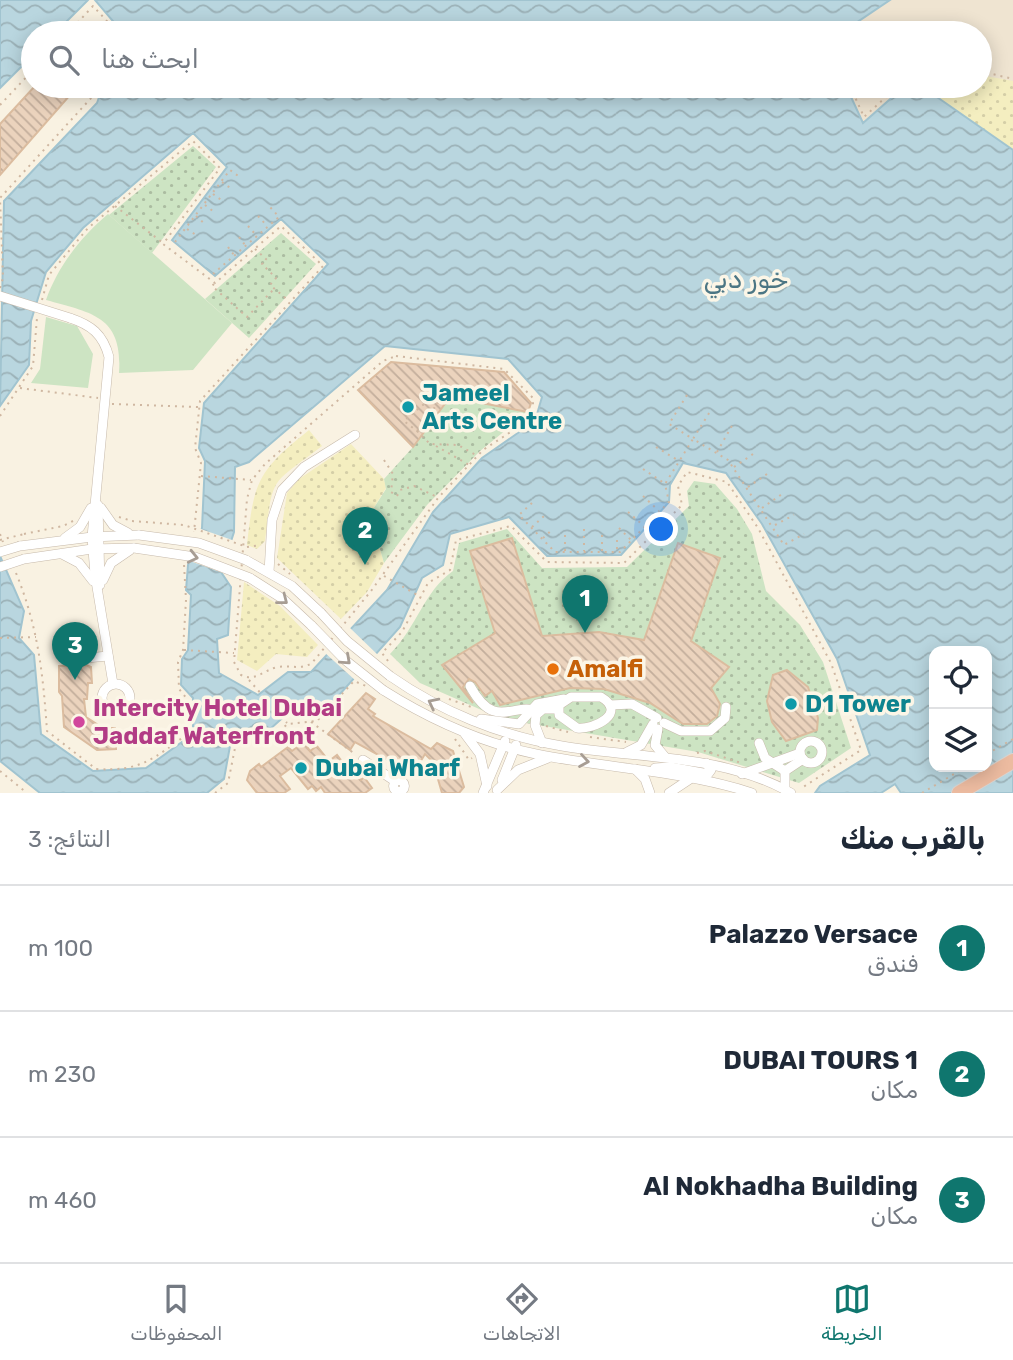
<!DOCTYPE html>
<html lang="ar">
<meta charset="utf-8">
<style>
:root{--surface:#fff;--page:#f6f6f7;--text:#1f2937;--muted:#747a83;--line:#e0e1e3;--accent:#0f766e}
body{margin:0;font-family:Rubik,"Noto Naskh Arabic",sans-serif;background:var(--page);color:var(--text);direction:rtl}
.controls{position:absolute;right:21px;bottom:21px;display:grid;overflow:hidden;border-radius:14px;box-shadow:0 4px 18px #0003}
.controls button{width:63px;height:63px;display:grid;place-items:center;padding:0;border:0;border-bottom:2px solid var(--line);background:var(--surface);color:var(--text);font:35px sans-serif}
.you{position:absolute;left:662px;top:530px;width:24px;height:24px;margin:-18px;border:5px solid #fff;border-radius:50%;background:#1a73e8;box-shadow:0 0 0 10px #1a73e833}
.badge{display:grid;place-items:center;width:46px;height:46px;border-radius:50%;background:var(--accent);color:#fff;font-size:23px;font-weight:700}
.pin{position:absolute;translate:-50% -58px;filter:drop-shadow(0 2px 4px #0008)}
.pin::after{content:'';position:absolute;top:37px;width:24px;height:21px;background:inherit;clip-path:polygon(0 0,100% 0,50% 100%)}
.list{margin:0;padding:0;list-style:none}
h2{display:flex;justify-content:space-between;align-items:center;height:91px;margin:0;padding:0 28px;font-size:30px}
h2 small{font-size:23px;font-weight:400;color:var(--muted)}
.list li{display:grid;grid-template-columns:46px 1fr auto;gap:21px;align-items:center;box-sizing:border-box;height:126px;padding:0 28px;border-top:2px solid var(--line)}
.list b{display:block;font-size:26px;white-space:nowrap}
.list p{margin:0;font-size:23px;white-space:nowrap;color:var(--muted)}
.list em{font-size:23px;font-style:normal;color:var(--muted)}
.icon{flex:none;width:38px;height:38px;fill:none;stroke:currentColor;stroke-width:2;stroke-linecap:round;stroke-linejoin:round}
.map{position:relative;flex:none;width:1013px;height:793px;overflow:hidden;direction:ltr}
.search{position:absolute;background:var(--surface);box-shadow:0 4px 18px #0003;left:21px;right:21px;top:21px;height:77px;display:flex;align-items:center;gap:18px;box-sizing:border-box;padding:0 24px;border-radius:38px;color:var(--muted);font-size:26px}
.sheet{height:469px;background:var(--surface)}
nav{display:flex;justify-content:space-around;align-items:center;box-sizing:border-box;height:98px;border-top:2px solid var(--line);background:var(--surface);font-size:19px;color:var(--muted)}
nav a{display:grid;justify-items:center;gap:4px}
nav .on{color:var(--accent)}
.map>svg:first-child{display:block}
.residential{fill:#efe4d1}
.grass{fill:#cde4c3}
.sand{fill:url(#sand-dots)}
.park{fill:url(#park-dots)}
.water{fill:url(#water-waves);stroke:#a1c4d0;stroke-width:2;fill-rule:evenodd}
.pier{fill:#f9f2e2}
.building{fill:url(#building-back-hatch);stroke:#dbbc9f;stroke-width:2}
.lines{fill:none;stroke-linecap:round;stroke-linejoin:round}
.minor-casing{stroke:#c7baab;stroke-width:10}
.highway-casing{stroke:#d9d4d0;stroke-width:16}
.path{stroke:#cfb7a1;stroke-width:2;stroke-dasharray:2 5;stroke-linecap:butt}
.minor{stroke:#fff;stroke-width:9}
.highway{stroke:#ecbba0;stroke-width:14}
.minor-bridge-casing{stroke:#c7baab;stroke-width:10;stroke-linecap:butt}
.path-bridge{stroke:#cfb7a1;stroke-width:2;stroke-dasharray:2 5;stroke-linecap:butt}
.minor-bridge{stroke:#fff;stroke-width:9}
.oneway{stroke:#a79d94}
.culture-dot{fill:#0f9aa8;stroke:#fcf6e7;stroke-width:2.5}
.food-dot{fill:#e8710a;stroke:#fcf6e7;stroke-width:2.5}
.hotel-dot{fill:#d1479c;stroke:#fcf6e7;stroke-width:2.5}
.labels{text-anchor:middle;dominant-baseline:central;stroke-width:7;stroke-linejoin:round;paint-order:stroke}
.culture-label{font-size:24px;font-weight:bold;fill:#0d838f;stroke:#fcf6e7;text-anchor:start}
.food-label{font-size:24px;font-weight:bold;fill:#c56008;stroke:#fcf6e7;text-anchor:start}
.hotel-label{font-size:24px;font-weight:bold;fill:#b23c85;stroke:#fcf6e7;text-anchor:start}
.water-label{font-size:26px;font-style:italic;fill:#4c7684;stroke:#fcf6e7}
</style>
<div class="map">
<svg width="1013" height="793" viewBox="0 0 1013 793">
<defs>
<pattern id="sand-dots" width="8" height="8" patternUnits="userSpaceOnUse" patternTransform="scale(1.75)"><rect width="8" height="8" fill="#f4eec0"/><path d="M2 2h.1M6 6h.1" fill="none" stroke="#d4cea7" stroke-width="1.8" stroke-linecap="round"/></pattern>
<pattern id="park-dots" width="8" height="8" patternUnits="userSpaceOnUse" patternTransform="scale(1.75)"><rect width="8" height="8" fill="#cde4c3"/><path d="M2 2h.1M6 6h.1" fill="none" stroke="#abbca1" stroke-width="1.8" stroke-linecap="round"/></pattern>
<pattern id="water-waves" width="16" height="10" patternUnits="userSpaceOnUse" patternTransform="scale(1.75)"><rect width="16" height="10" fill="#b9d6df"/><path d="M0 5q4-4 8 0t8 0" fill="none" stroke="#9bb1b7"/></pattern>
<pattern id="building-back-hatch" width="6" height="6" patternUnits="userSpaceOnUse" patternTransform="scale(1.75)"><rect width="6" height="6" fill="#ebd3bd"/><path d="M-1 5l2 2M0 0l6 6M5-1l2 2" fill="none" stroke="#c3ae9c"/></pattern>
</defs>
<rect width="100%" height="100%" fill="#f9f2e2"/>
<g class="residential">
<polygon points="890,0 1013,0 1013,150 921,86 980,86 980,33 860,33 855,24"/>
<polygon points="846,86 905,86 863,123"/>
</g>
<g class="grass">
<path d="M108 214 232 323 193 370 119 373C123 316 92 313 46 300 58 266 81 237 108 214Z"/>
<polygon points="46,317 77,326 93,354 88,388 31,383 40,369"/>
</g>
<g class="sand">
<polygon points="980,75 1013,81 1013,150 921,86 980,86"/>
<path d="M309 430 322 446C270 486 273 474 265 541L257 549 247 545C254 480 258 471 309 430Z"/>
<polygon points="351,444 384,479 386,488 370,514 384,563 367,592 341,619 277,558 287,493 299,479"/>
<polygon points="244,582 280,606 318,645 307,657 276,654 257,671 237,660"/>
</g>
<g class="park">
<polygon points="193,146 216,167 152,253 109,215"/>
<polygon points="281,233 316,264 249,338 205,299"/>
<polygon points="450,397 528,412 480,451 427,505 384,563 370,514 386,489 384,479 413,447"/>
<path d="M694 481 715 484 737 509 752 534 766 591 800 625 823 662 851 748 799 783 698 752 502 719 420 683 390 654C417 627 424 591 453 571L459 543 507 529 542 568 627 567 689 506 687 491Z"/>
</g>
<g class="water">
<polygon points="0,0 88,0 55,33 33,33 33,55 0,88"/>
<polygon points="95,0 890,0 856,23 860,33 123,33"/>
<path d="M103 86H846L863 123 905 86H921L1013 150V793H901L895 784 881 793H815L820 786 870 755 837 659 762 524 726 473 683 463 670 485 669 502 621 555 547 556 509 517 450 534 443 565 422 578 400 627 323 713H288L269 730 260 724 230 746 224 779 207 793H40L0 761V556L24 611 19 638 34 655 41 734 93 771 146 768 193 734V698L181 685 182 659 188 650 191 595 186 590 188 565 202 528 205 461 199 448 204 403 328 264 281 219 215 276 172 240 227 167 193 133 83 228 46 272 31 321 29 365 0 406 4 201 97 103ZM385 346 508 359 542 397 535 421 482 458 433 512 387 590 311 672H288L258 695 219 673 217 639 228 635 231 587 221 572 234 532 235 467 249 462ZM934 651H987V767H934Z"/>
</g>
<g class="pier">
<polygon points="198,528 235,541 226,574 187,560"/>
<polygon points="348,626 379,656 356,681 324,652"/>
</g>
<g class="building">
<polygon points="35,86 78,86 0,175 0,124"/>
<polygon points="391,362 504,372 531,403 528,412 450,397 413,447 358,390"/>
<polygon points="512,538 542,636 599,632 644,640 678,543 720,558 691,641 729,667 711,688 720,704 717,716 707,724 683,724 650,703 604,689 570,688 500,705 492,691 485,696 475,682 469,679 463,687 473,703 442,665 495,633 470,551"/>
<polygon points="86,665 91,667 92,683 88,683 87,699 84,699 86,717 103,728 115,728 116,749 97,750 64,727 62,696 59,692 59,666"/>
<polygon points="787,670 808,687 818,718 817,730 786,741 772,722 767,701 773,675"/>
<polygon points="366,693 375,699 368,709 375,714 373,716 431,749 437,743 453,751 464,787 459,793 442,793 433,762 425,754 413,774 355,742 350,750 328,734"/>
<polygon points="304,742 310,751 317,746 329,761 337,755 350,772 353,770 361,780 364,777 372,788 365,793 325,793 321,787 316,791 312,786 308,789 291,768 280,776 290,789 284,793 257,793 247,780 250,771 259,764 261,767 288,747 292,751"/>
</g>
<g class="lines">
<g class="minor-casing">
<g id="minor">
<path d="M70 318C91 325 103 334 109 357L92 537 95 575 113 684"/>
<polyline points="98,505 100,585"/>
<polyline points="101,508 113,525 128,533"/>
<polyline points="65,538 80,527 91,508"/>
<polyline points="20,546 92,537 139,535"/>
<polyline points="62,554 79,563 93,581"/>
<polyline points="24,559 92,549 134,548"/>
<polyline points="246,560 292,586 321,613"/>
<polyline points="269,572 272,520 282,490 304,467 355,435"/>
<polyline points="250,578 283,599 312,626"/>
<polyline points="103,580 111,563 130,550"/>
<polyline points="65,660 108,656"/>
<path d="M390 676C440 711 501 736 562 746 638 759 721 753 791 793"/>
<circle cx="116" cy="698" r="14"/>
<path d="M470 686C496 734 516 699 538 712"/>
<path d="M383 690C429 719 482 743 536 754 608 769 682 770 752 793"/>
<path d="M601 697C628 713 594 730 577 728L559 715V705L571 697Z"/>
<polyline points="610,705 632,704 657,718"/>
<polyline points="481,719 519,724 537,704 564,699"/>
<polyline points="664,723 681,731 710,731 725,718 726,707"/>
<polyline points="658,729 655,745 665,757"/>
<polyline points="465,734 480,754 487,786"/>
<circle cx="811" cy="752" r="11"/>
<polyline points="542,743 535,725 536,715 543,709 558,709"/>
<polyline points="759,743 765,758 785,771"/>
<polyline points="627,752 641,745 653,724"/>
<polyline points="363,760 395,781"/>
<polyline points="655,768 670,767 708,774 711,770 706,763"/>
<polyline points="635,769 645,779 650,793"/>
<polyline points="742,774 800,753"/>
<polyline points="502,780 516,745"/>
<circle cx="399" cy="786" r="5.5"/>
<polyline points="497,790 518,770 548,758"/>
<polyline points="785,790 785,771 803,759"/>
<polyline points="483,793 505,741"/>
<polyline points="669,793 690,779"/>
</g>
</g>
<g class="highway-casing">
<polyline id="highway" points="959,793 1013,761"/>
</g>
<g class="path">
<polyline points="68,33 93,6 118,33"/>
<polyline points="980,71 1013,79"/>
<polyline points="850,86 864,117 898,86"/>
<polyline points="0,105 33,70"/>
<polyline points="222,182 233,190"/>
<polyline points="213,194 224,202"/>
<polyline points="205,205 214,212"/>
<polyline points="115,206 163,243"/>
<polyline points="196,216 205,224"/>
<polyline points="258,216 267,226"/>
<polyline points="248,226 256,235"/>
<polyline points="187,229 196,235"/>
<polyline points="239,237 245,245"/>
<polyline points="175,242 230,170 241,178"/>
<polyline points="228,247 234,255"/>
<polyline points="255,249 267,260 262,264 276,278 270,285 289,301"/>
<polyline points="213,274 279,217 270,207"/>
<polyline points="214,284 212,286 247,317 274,289"/>
<polyline points="0,288 3,278 0,198 92,97 97,86"/>
<polyline points="42,300 49,275 88,228 193,141 220,168 163,244 215,283 281,226 323,266 200,401 195,448 201,463 194,532"/>
<path d="M396 356 504 369 533 398V413L529 420 483 450 438 498 371 591 312 663C301 670 290 665 278 667 263 670 256 682 241 675L234 662 247 499 252 480 265 464 383 361Z"/>
<polyline points="20,388 98,398"/>
<polyline points="687,395 669,424 693,439 711,410"/>
<polygon points="431,398 438,403 417,431 404,421"/>
<polyline points="112,404 198,407"/>
<polyline points="0,416 33,366 37,318"/>
<polyline points="417,431 430,444 458,445 476,455"/>
<polyline points="436,446 469,465"/>
<polyline points="656,447 679,461"/>
<polyline points="717,452 733,424"/>
<polyline points="384,460 393,474 391,492 397,496 400,490 414,486 437,497"/>
<polyline points="734,467 756,452"/>
<polyline points="643,469 664,483"/>
<polyline points="201,476 251,480"/>
<polyline points="748,487 770,472"/>
<polyline points="643,496 659,511"/>
<polyline points="532,503 519,515 555,552 620,552 669,502 665,484 693,439 728,460 784,545 804,534"/>
<polyline points="762,508 785,492"/>
<polyline points="628,512 644,526"/>
<polyline points="119,517 132,521"/>
<polyline points="775,525 794,515"/>
<polyline points="532,527 544,516"/>
<polyline points="619,528 631,540"/>
<polyline points="584,529 584,551"/>
<polyline points="0,534 3,542"/>
<polyline points="24,534 63,526 73,521"/>
<polyline points="543,538 553,529"/>
<polyline points="617,540 617,551"/>
<polyline points="247,547 261,545"/>
<polyline points="565,551 565,535"/>
<polyline points="602,551 602,534"/>
<polyline points="278,564 290,574"/>
<path d="M16 573C38 627 43 673 47 731L96 769C141 772 154 758 189 733L188 700 179 689 178 662 183 650 186 600 184 564"/>
<polyline points="384,576 421,597"/>
<polyline points="0,638 36,637"/>
<polyline points="184,650 234,653"/>
<polyline points="388,661 382,653 402,632 428,583 450,570 456,540 511,526 547,562 624,563 682,505 678,486 687,472 727,482 758,528 831,663 861,750 800,789"/>
<polyline points="249,680 287,723"/>
<polyline points="449,699 474,708"/>
<polyline points="311,722 355,754"/>
<polyline points="546,726 568,732"/>
<polyline points="590,737 626,742"/>
<polyline points="455,739 469,760 472,758"/>
<polyline points="697,753 705,751 741,763"/>
<polyline points="987,754 1013,739"/>
<polyline points="0,771 27,793"/>
<polyline points="215,793 228,783 235,748 259,731 270,737 288,724 317,721 354,681 366,686"/>
<polyline points="922,793 966,767"/>
</g>
<use href="#minor" class="minor"/>
<use href="#highway" class="highway"/>
<g class="minor-bridge-casing">
<g id="minor-bridge">
<polyline points="0,296 70,318"/>
<polyline points="139,535 199,543 246,560"/>
<polyline points="134,548 195,557 250,578"/>
<polyline points="0,552 20,546"/>
<polyline points="0,567 24,559"/>
<polyline points="321,613 347,641 390,676"/>
<polyline points="312,626 345,660 383,690"/>
</g>
</g>
<g class="path-bridge">
<polyline points="132,521 184,525 247,547"/>
<polyline points="0,540 24,534"/>
</g>
<use href="#minor-bridge" class="minor-bridge"/>
</g>
<defs><path id="oneway-chevron" d="M-2-3.5L2.5 0L-2 3.5" fill="none" stroke-width="1.6" stroke-linecap="round" stroke-linejoin="round" transform="scale(1.75)"/></defs>
<g class="oneway">
<use href="#oneway-chevron" transform="translate(193 557) rotate(13)"/>
<use href="#oneway-chevron" transform="translate(283 600) rotate(38)"/>
<use href="#oneway-chevron" transform="translate(346 660) rotate(42)"/>
<use href="#oneway-chevron" transform="translate(433 703) rotate(-153)"/>
<use href="#oneway-chevron" transform="translate(584 761) rotate(9)"/>
</g>
<g class="culture-dot">
<circle cx="408" cy="407" r="7"/>
<circle cx="791" cy="704" r="7"/>
<circle cx="301" cy="768" r="7"/>
</g>
<circle class="food-dot" cx="553" cy="669" r="7"/>
<circle class="hotel-dot" cx="79" cy="722" r="7"/>
<g class="labels">
<g class="culture-label">
<text x="422" y="393">Jameel<tspan x="422" dy="28">Arts Centre</tspan></text>
<text x="805" y="704">D1 Tower</text>
<text x="315" y="768">Dubai Wharf</text>
</g>
<g class="food-label">
<text x="567" y="669">Amalfi</text>
</g>
<g class="hotel-label">
<text x="93" y="708">Intercity Hotel Dubai<tspan x="93" dy="28">Jaddaf Waterfront</tspan></text>
</g>
<g class="water-label">
<text x="746" y="279">خور دبي</text>
</g>
</g>
</svg>
<div class="controls">
<button><svg class="icon" aria-label="locate" viewBox="0 0 24 24"><circle cx="12" cy="12" r="6"/><path d="M12 2v4M12 18v4M2 12h4M18 12h4"/></svg></button>
<button><svg class="icon" aria-label="layers" viewBox="0 0 24 24"><path d="M12 4l9 5-9 5-9-5zM3 14l9 5 9-5"/></svg></button>
</div>
<div class="you"></div>
<div class="pin badge" style="left:585px;top:633px">1</div>
<div class="pin badge" style="left:365px;top:565px">2</div>
<div class="pin badge" style="left:75px;top:680px">3</div>
<div class="search"><svg class="icon" aria-label="search" viewBox="0 0 24 24"><circle cx="10" cy="10" r="6"/><path d="M15 15l6 6"/></svg>ابحث هنا</div>
</div>
<section class="sheet">
<h2>بالقرب منك<small>النتائج: 3</small></h2>
<ul class="list">
<li><span class="badge">1</span><div><b>Palazzo Versace</b><p>فندق</p></div><em>100 m</em></li>
<li><span class="badge">2</span><div><b>1 DUBAI TOURS</b><p>مكان</p></div><em>230 m</em></li>
<li><span class="badge">3</span><div><b>Al Nokhadha Building</b><p>مكان</p></div><em>460 m</em></li>
</ul>
</section>
<nav>
<a class="on"><svg class="icon" aria-label="map" viewBox="0 0 24 24"><path d="M3 6l6-2 6 2 6-2v14l-6 2-6-2-6 2zM9 4v14M15 6v14"/></svg>الخريطة</a>
<a><svg class="icon" aria-label="directions" viewBox="0 0 24 24"><path d="M12 3l9 9-9 9-9-9zM9 14v-3h6M13 9l2 2-2 2"/></svg>الاتجاهات</a>
<a><svg class="icon" aria-label="saved" viewBox="0 0 24 24"><path d="M7 4h10v16l-5-4-5 4z"/></svg>المحفوظات</a>
</nav>
